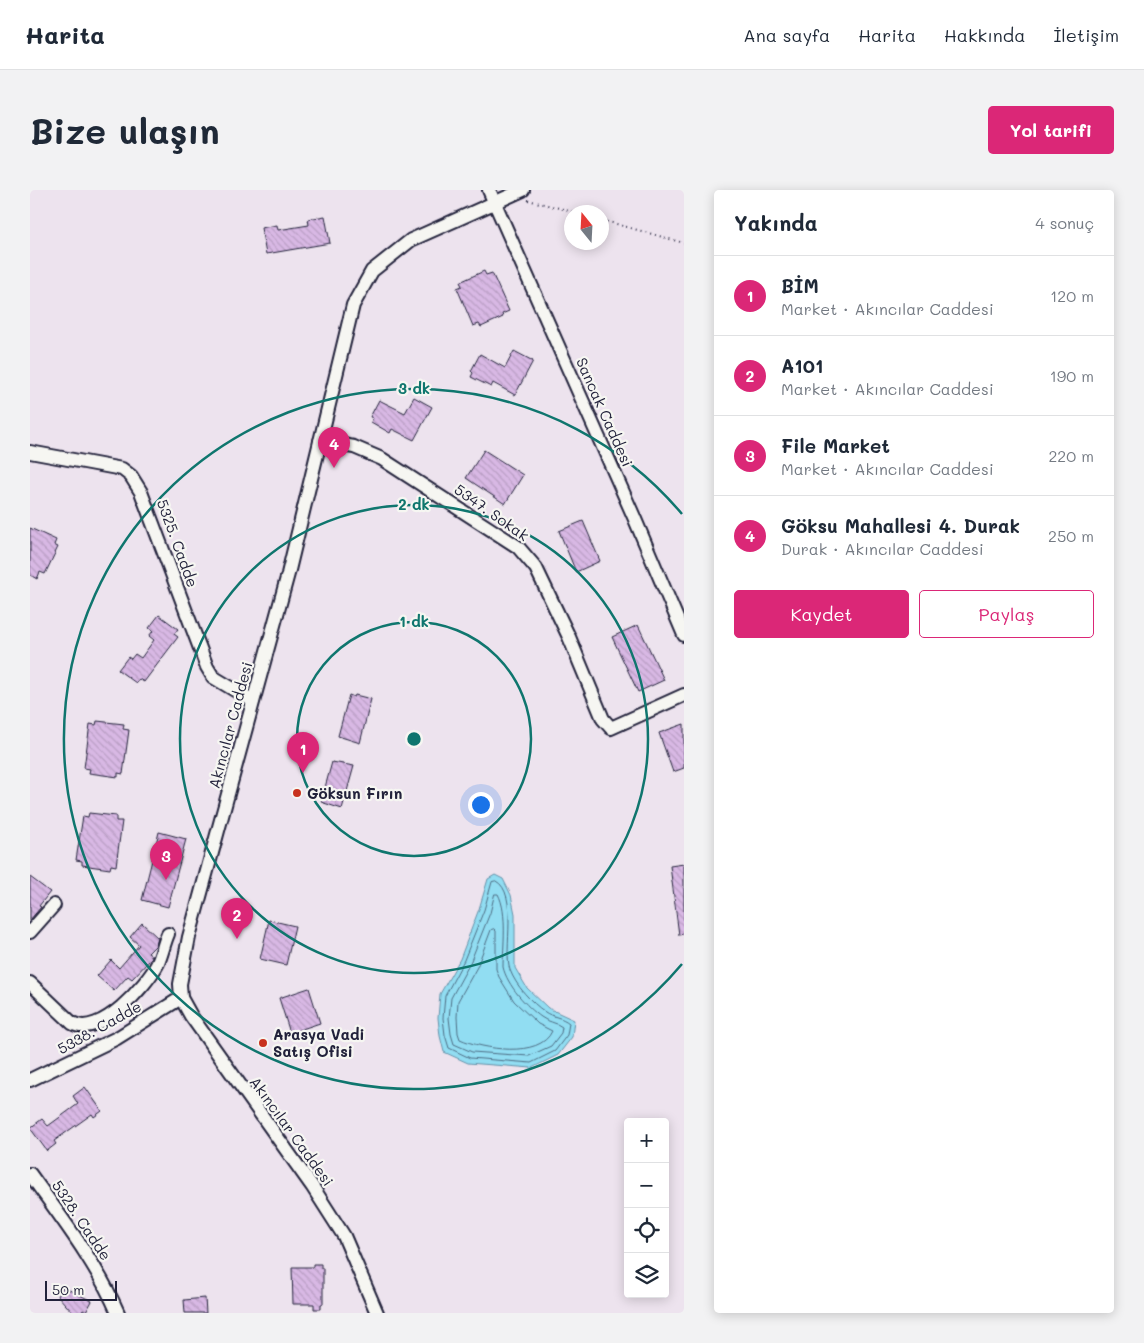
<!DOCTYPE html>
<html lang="tr">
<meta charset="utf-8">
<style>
:root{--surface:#fff;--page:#f2f2f3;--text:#1f2937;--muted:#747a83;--line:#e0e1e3;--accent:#db2777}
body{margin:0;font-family:Mali,sans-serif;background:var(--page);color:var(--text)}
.controls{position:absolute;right:15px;bottom:15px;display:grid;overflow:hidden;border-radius:5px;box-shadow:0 2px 12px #0003}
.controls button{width:45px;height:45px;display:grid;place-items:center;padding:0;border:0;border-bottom:1px solid var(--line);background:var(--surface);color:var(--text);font:25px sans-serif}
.compass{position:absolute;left:534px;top:15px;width:45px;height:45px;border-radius:50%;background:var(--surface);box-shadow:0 2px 12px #0003;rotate:342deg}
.scale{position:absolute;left:15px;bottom:12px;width:72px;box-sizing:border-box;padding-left:5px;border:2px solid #22223b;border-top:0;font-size:14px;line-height:18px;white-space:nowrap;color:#22223b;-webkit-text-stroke:4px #f6f6f2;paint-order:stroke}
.you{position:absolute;left:450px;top:614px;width:18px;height:18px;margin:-12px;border:4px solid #fff;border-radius:50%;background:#1a73e8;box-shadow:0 0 0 8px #1a73e833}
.badge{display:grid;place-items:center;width:32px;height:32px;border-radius:50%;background:var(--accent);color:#fff;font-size:16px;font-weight:700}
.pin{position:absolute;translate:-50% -41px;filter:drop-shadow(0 1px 2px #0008)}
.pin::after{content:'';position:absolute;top:26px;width:18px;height:15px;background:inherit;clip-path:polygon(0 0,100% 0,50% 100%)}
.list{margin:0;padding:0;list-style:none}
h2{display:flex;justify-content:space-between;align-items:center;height:65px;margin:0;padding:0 20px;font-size:21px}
h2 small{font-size:16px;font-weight:400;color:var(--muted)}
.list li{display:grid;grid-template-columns:32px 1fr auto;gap:15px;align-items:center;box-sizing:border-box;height:80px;padding:0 20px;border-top:1px solid var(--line)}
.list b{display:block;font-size:19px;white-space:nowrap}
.list p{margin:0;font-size:16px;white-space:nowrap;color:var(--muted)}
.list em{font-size:16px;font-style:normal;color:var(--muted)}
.actions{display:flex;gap:10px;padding:15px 20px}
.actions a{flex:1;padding:11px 0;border:1px solid var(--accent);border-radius:5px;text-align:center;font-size:18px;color:var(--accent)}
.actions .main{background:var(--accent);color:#fff}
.icon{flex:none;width:28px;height:28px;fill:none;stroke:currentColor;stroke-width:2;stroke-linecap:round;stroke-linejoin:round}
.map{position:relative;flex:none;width:654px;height:1123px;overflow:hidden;border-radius:5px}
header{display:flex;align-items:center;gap:30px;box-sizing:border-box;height:70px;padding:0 25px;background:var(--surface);border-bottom:1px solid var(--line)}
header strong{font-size:24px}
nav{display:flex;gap:28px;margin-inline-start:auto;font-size:18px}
.intro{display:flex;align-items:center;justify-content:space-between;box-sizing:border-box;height:120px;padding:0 30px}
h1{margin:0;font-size:35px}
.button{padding:12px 22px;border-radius:5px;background:var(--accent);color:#fff;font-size:18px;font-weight:700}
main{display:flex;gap:30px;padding:0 30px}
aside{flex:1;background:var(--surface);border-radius:5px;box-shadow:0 2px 12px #0003}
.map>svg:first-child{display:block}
.water{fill:#91ddf2;stroke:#6592a9}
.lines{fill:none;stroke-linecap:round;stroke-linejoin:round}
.shore{stroke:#4e6d84;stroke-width:1}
.building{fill:url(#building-back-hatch);stroke:#22223b}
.minor-casing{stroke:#22223b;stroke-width:16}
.path{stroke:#22223b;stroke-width:2;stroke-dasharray:1 4;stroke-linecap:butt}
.minor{stroke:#f6f6f2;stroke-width:12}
.ring{fill:none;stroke:#0f766e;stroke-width:2.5}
.poi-dot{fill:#c8321e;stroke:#f6f6f2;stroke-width:2}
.labels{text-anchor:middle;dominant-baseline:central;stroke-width:4.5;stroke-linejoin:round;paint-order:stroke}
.street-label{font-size:15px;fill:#22223b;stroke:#f6f6f2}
.poi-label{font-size:15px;font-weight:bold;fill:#22223b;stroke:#f6f6f2;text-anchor:start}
.centre{fill:#0f766e;stroke:#f6f6f2;stroke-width:2.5}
.ring-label{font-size:15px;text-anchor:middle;font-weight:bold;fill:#0f766e;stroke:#f6f6f2;stroke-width:4.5;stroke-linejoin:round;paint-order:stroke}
</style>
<header>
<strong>Harita</strong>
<nav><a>Ana sayfa</a><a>Harita</a><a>Hakkında</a><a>İletişim</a></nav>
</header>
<div class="intro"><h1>Bize ulaşın</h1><a class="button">Yol tarifi</a></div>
<main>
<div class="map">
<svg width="654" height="1123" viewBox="0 0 654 1123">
<defs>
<pattern id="building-back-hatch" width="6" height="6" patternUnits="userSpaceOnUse" patternTransform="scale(1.25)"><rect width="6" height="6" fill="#d8b8e4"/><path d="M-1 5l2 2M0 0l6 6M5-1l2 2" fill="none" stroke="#b99ec4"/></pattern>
</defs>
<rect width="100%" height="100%" fill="#ede3ee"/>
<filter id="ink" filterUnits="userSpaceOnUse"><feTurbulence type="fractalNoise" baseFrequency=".02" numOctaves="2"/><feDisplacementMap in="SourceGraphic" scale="10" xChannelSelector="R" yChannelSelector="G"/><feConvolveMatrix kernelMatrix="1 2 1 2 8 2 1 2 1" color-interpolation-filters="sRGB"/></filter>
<g filter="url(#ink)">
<polygon class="water" points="465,685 473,689 481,705 485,724 485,778 497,798 518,818 544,830 542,847 528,865 502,878 438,873 414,862 410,846 408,828 410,804 430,769 449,719 458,689"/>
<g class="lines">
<g class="shore">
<path d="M466 691C489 703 473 761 480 780 486 796 501 812 515 822 522 827 532 827 539 833L537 845 525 861 501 873 440 868 419 858 415 845 413 828 415 806 434 770 454 720 462 692Z"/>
<path d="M465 704H468C478 723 473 757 473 777 477 795 497 817 511 827 517 832 526 832 532 837L531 843 521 856 499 866 442 862 424 854 421 844 419 828 421 808 440 773 460 723Z"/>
<path d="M464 739 466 741V779L469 787 484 811 508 834 522 841C510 869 452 859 430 849L428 843 427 827 428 811 447 777 461 740Z"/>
</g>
</g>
<g class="building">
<polygon points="295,26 300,53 236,64 231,38 247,35 248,40 279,35 278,29"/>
<polygon points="454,81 456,85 462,83 479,121 472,124 473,127 451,137 449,134 443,136 427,98 432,96 430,92"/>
<polygon points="484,161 503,171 485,205 463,193 461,197 441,187 443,183 441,181 450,164 475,178"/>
<polygon points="384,207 402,217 384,250 362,239 360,243 341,232 343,228 340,227 349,210 375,223"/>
<polygon points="454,260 493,285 475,314 436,288"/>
<polygon points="553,331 570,371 546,382 529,341"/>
<polygon points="0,338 26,350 24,355 28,357 15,384 10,382 7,389 0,385"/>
<polygon points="129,425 148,439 144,444 148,447 114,492 109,489 106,493 88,480 98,467 101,469 105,464 111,468 124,450 119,446 123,441 119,438"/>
<polygon points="608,435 634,490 608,502 582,447"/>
<polygon points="319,505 324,507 325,505 341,509 330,553 308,546"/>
<polygon points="67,531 94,534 93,539 99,540 93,584 88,583 88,587 59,583 60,579 54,578 60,534 66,535"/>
<polygon points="654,534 654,578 643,582 629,543"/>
<polygon points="302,572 324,576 312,619 291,612"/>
<polygon points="59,623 86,626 86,631 92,631 86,676 81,675 80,679 52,675 52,671 46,670 53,626 58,627"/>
<polygon points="129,642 156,649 138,717 112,710"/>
<polygon points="654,674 654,744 649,745 640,676"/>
<polygon points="0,687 20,702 9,716 11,717 0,730"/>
<polygon points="239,730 265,736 256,775 230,769"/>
<polygon points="112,733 128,748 126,755 118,763 122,766 121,769 102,789 98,786 84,801 67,786 81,770 89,778 109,755 100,747"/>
<polygon points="279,798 290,833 260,843 249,808"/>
<polygon points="55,897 72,921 64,927 62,924 24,951 26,954 17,961 0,938 12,929 18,936 48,914 43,906"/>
<polygon points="283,1074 291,1074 291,1078 293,1078 293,1114 291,1114 291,1119 284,1119 284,1114 263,1114 262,1077 283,1077"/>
<polygon points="33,1097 62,1111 56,1122 53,1120 51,1123 43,1123 28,1106"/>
<polygon points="175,1108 176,1123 155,1123 154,1110"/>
</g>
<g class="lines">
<g class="minor-casing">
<g id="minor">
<polyline points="459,0 604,327 654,445"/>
<polyline points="290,251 324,257 352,269 488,357 506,378 539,447 573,529 581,538 654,505"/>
<polyline points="0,262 92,279 101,286 111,302 177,477 183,487 223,511"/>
<polyline points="0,742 24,715"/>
<path d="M0 793 42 833C69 849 117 795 128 773 132 764 134 753 138 744"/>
<polyline points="0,890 87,848 151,808"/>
<path d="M0 984C32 1029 66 1072 88 1123"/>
<polyline points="347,1123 314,1046 282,996 161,826 151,808 150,794 159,747 258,384 323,115 342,81 381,50 493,0"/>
</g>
</g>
<g class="path">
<polyline points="498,10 544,22"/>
<polyline points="572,30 654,53"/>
</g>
<use href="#minor" class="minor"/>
</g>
</g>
<g class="ring">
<circle cx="384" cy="549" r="117"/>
<circle cx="384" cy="549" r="234"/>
<path d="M652 774A350 350 0 1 1 652 324"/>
</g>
<g class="poi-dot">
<circle cx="267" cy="603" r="5"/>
<circle cx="233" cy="853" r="5"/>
</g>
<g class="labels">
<g class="street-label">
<text transform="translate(575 222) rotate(66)">Sancak Caddesi</text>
<text transform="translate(462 322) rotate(35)">5347. Sokak</text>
<text transform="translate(148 353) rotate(70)">5325. Cadde</text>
<text transform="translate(200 535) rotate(-75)">Akıncılar Caddesi</text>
<text transform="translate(69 837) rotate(-29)">5338. Cadde</text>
<text transform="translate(262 941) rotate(54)">Akıncılar Caddesi</text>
<text transform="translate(52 1030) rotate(56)">5328. Cadde</text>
</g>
<g class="poi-label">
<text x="277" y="603">Göksun Fırın</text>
<text x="243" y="844">Arasya Vadi<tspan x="243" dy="17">Satış Ofisi</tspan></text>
</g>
</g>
<circle cx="384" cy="549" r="8" class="centre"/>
<g class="ring-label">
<text x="384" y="204">3 dk</text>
<text x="384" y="320">2 dk</text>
<text x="384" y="437">1 dk</text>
</g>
</svg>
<div class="controls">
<button>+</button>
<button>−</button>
<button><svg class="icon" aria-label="locate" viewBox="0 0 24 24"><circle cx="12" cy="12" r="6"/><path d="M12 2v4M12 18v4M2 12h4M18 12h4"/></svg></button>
<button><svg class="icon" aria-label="layers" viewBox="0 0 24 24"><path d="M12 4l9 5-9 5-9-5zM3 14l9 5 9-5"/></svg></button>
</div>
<svg class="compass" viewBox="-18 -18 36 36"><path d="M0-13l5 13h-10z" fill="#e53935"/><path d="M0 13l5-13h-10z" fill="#747a83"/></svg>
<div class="scale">50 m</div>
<div class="you"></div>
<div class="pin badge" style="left:273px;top:583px">1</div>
<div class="pin badge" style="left:207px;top:749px">2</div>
<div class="pin badge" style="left:136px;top:690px">3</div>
<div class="pin badge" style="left:304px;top:278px">4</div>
</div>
<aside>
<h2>Yakında<small>4 sonuç</small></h2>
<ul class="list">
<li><span class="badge">1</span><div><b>BİM</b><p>Market · Akıncılar Caddesi</p></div><em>120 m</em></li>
<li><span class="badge">2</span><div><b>A101</b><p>Market · Akıncılar Caddesi</p></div><em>190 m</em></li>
<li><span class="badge">3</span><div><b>File Market</b><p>Market · Akıncılar Caddesi</p></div><em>220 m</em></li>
<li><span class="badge">4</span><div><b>Göksu Mahallesi 4. Durak</b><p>Durak · Akıncılar Caddesi</p></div><em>250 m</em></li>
</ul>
<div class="actions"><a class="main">Kaydet</a><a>Paylaş</a></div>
</aside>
</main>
